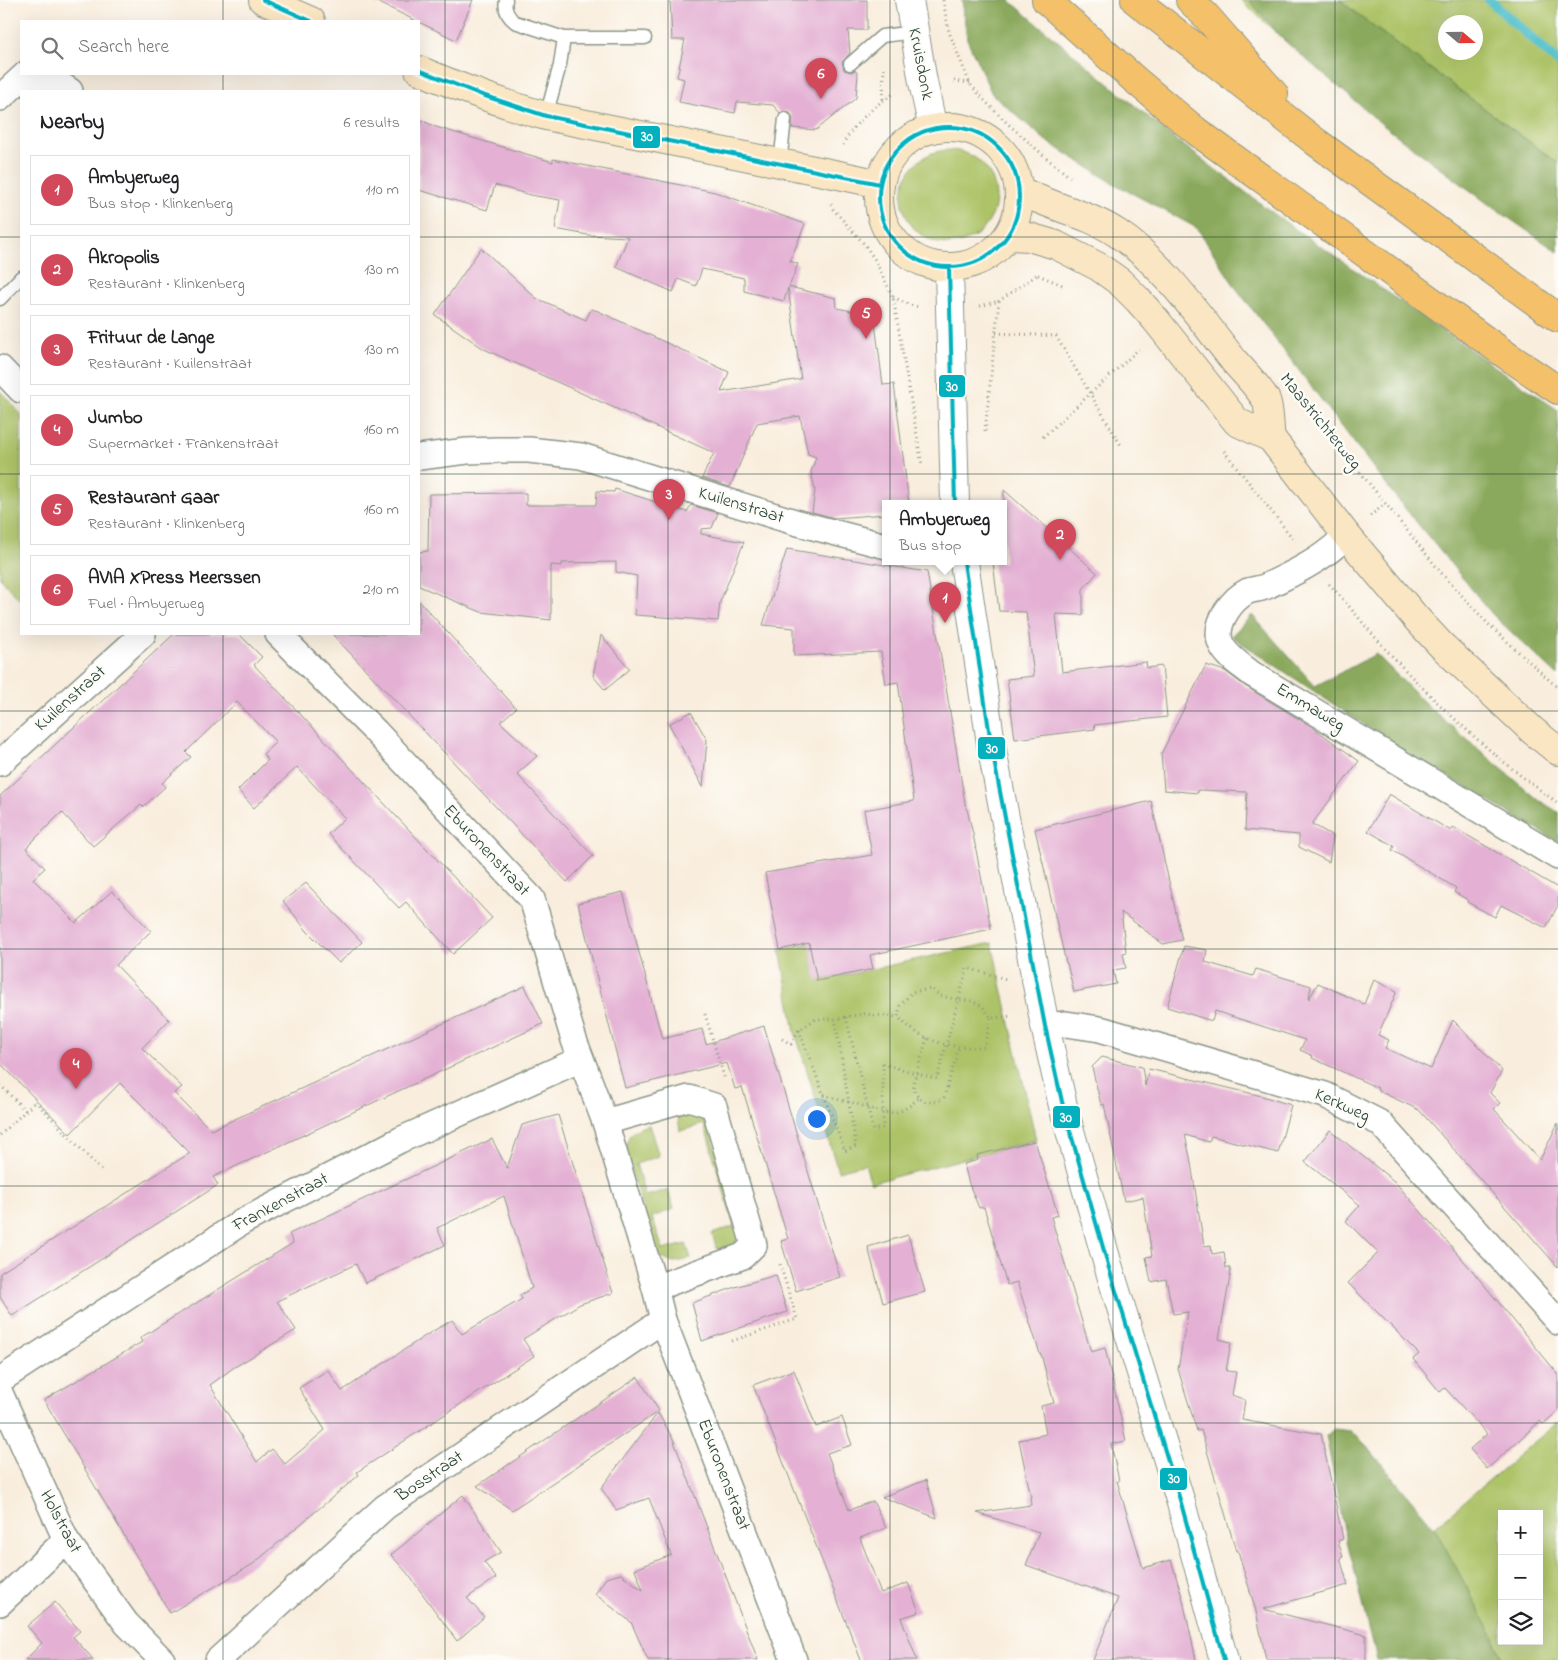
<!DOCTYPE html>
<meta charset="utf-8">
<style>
:root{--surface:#fff;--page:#f2f2f2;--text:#202124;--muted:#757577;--line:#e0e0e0;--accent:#d1495b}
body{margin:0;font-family:"Indie Flower",sans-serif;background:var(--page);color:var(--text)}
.controls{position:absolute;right:15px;bottom:15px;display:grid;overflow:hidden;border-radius:0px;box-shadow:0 5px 20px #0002}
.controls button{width:45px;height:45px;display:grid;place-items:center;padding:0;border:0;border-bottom:1px solid var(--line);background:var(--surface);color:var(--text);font:25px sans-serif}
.compass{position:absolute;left:1438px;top:15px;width:45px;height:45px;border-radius:50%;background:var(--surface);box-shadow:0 5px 20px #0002;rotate:110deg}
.you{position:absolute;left:816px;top:1118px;width:18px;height:18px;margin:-12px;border:4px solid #fff;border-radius:50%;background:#1a73e8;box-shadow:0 0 0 8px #1a73e833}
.badge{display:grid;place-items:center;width:32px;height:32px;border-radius:50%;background:var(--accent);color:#fff;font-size:16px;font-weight:700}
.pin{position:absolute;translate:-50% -41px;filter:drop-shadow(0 1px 2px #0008)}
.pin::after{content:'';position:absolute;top:26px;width:18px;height:15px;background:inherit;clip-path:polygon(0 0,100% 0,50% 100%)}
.popup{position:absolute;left:882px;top:500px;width:125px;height:65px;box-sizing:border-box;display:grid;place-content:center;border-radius:0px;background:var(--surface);filter:drop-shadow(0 1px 4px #0005);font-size:16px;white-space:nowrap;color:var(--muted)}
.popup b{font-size:19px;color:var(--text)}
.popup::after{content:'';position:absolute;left:50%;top:100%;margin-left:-10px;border:10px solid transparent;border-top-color:var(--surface)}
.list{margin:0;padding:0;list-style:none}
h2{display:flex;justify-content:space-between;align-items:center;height:65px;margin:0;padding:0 20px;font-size:21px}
h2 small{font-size:16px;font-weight:400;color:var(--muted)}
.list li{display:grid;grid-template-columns:32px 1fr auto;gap:15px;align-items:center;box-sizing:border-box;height:70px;margin:0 10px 10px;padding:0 10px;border:1px solid var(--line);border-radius:0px}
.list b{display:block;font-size:19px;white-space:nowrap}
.list p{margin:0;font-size:16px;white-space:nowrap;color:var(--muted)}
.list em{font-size:16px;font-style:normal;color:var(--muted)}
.icon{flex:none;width:28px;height:28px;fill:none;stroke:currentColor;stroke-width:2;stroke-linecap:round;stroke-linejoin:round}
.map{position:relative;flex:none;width:1558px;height:1660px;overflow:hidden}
.search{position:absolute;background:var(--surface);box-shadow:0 5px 20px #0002;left:20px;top:20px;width:400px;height:55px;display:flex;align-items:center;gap:12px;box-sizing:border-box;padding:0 18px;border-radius:0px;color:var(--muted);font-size:19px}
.panel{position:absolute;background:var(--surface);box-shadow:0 5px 20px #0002;left:20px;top:90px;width:400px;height:545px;border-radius:0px}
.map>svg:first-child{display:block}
.green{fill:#adc368;stroke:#66804e;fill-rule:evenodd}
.forest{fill:#8aa95c;stroke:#547348}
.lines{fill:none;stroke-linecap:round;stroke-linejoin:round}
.stream{stroke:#53c1cb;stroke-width:10}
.building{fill:#e4b1d4;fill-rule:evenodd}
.service-casing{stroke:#8c9689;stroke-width:15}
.minor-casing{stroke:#8c9689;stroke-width:28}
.tertiary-casing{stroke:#8c9689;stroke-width:30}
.secondary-casing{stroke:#8c9689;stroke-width:30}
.motorway-casing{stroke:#8c9689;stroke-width:30}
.path{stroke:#8c9689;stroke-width:3;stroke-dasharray:1 4;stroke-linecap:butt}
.service{stroke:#fff;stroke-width:12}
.minor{stroke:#fff;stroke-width:25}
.tertiary{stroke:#fff;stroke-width:28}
.secondary{stroke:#fbe6c3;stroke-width:28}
.motorway{stroke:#f4c16a;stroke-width:28}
.bus-1-casing{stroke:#fdfcf7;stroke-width:8}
.bus-1{stroke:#03b1be;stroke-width:4}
.grid{fill:none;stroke:#1f3d34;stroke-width:1;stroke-opacity:0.55}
.labels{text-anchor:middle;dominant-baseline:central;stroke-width:5;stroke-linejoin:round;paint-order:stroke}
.street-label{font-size:18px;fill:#1f3d34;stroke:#fdfcf7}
.line-badge{stroke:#fdfcf7;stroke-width:2}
.badge-label{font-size:14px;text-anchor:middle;font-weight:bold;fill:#fff}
</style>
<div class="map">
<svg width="1558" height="1660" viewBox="0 0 1558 1660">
<rect width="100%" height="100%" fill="#fdfcf7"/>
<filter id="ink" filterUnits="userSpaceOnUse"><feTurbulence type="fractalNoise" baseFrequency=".02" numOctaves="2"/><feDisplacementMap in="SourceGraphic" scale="10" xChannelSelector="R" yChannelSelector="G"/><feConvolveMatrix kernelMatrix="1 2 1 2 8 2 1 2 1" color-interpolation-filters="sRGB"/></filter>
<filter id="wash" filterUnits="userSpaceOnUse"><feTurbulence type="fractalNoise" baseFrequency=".0096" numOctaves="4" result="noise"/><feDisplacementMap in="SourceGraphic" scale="20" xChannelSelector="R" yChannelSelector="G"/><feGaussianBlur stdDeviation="1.12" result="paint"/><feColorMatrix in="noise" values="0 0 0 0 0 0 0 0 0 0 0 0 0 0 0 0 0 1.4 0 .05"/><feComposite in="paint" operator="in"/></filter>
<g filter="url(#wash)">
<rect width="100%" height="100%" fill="#f9eede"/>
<g class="green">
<polygon points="1241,0 1249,0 1286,42"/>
<path d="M1340 0H1558V163L1363 19ZM1446 22H1476V52H1446Z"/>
<circle cx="949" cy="197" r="47"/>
<polygon points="0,391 21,414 21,601 0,578"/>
<polygon points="809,943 818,981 992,943 1036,1140 871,1183 865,1164 838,1171 795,1032 780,950"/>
<polygon points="689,1113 699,1116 708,1123 741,1235 732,1246 717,1249 712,1234 734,1226 704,1124 680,1131 678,1117"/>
<path d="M649 1125 659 1156 636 1164 645 1196 668 1190 674 1209 652 1217 663 1250 686 1244 691 1258C676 1263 668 1265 656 1252L625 1150C629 1132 632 1130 649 1125Z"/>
<path d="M1558 1422V1660H1503L1494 1638 1434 1527ZM1502 1514H1539V1641H1502Z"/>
</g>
<g class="forest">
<polygon points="962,0 1009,0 1170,135 1281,219 1558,410 1558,676 1493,615 1394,495 1236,288 1197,228 1113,183 1045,140 992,94 967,39"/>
<polygon points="1249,0 1340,0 1363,19 1558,163 1558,252 1487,203 1383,125 1286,42"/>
<polygon points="1252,615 1315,686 1376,654 1431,709 1540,801 1558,812 1558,842 1396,746 1231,636"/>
<polygon points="1334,1429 1351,1431 1366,1445 1434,1527 1494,1638 1503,1660 1377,1660 1344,1529 1326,1436"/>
</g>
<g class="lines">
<polyline class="stream" points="1489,0 1558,62"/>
</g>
<g id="blocks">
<g class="building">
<polygon points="373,0 473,0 456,40"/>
<polygon points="670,0 867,0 867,30 848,30 850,53 842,62 844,70 851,72 855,70 858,74 856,98 816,130 792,128 793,119 790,113 785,111 780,113 773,105 737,102 735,113 679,102 684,79 677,77 685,40 672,40"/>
<polygon points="419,119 436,127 553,162 553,159 715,192 805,224 790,261 798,264 789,287 836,298 837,308 867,314 875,323 883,385 894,384 909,504 886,504 886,514 835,518 812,512 815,490 811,472 816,457 808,454 800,416 757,423 730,487 702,478 714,453 484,349 435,315 481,248 536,298 586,320 591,309 598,311 729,372 721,392 801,379 788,288 784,301 744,291 744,278 702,269 696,286 678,279 673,292 616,267 628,237 588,235 555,229 560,200 530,195 495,185 487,210 419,190"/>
<polygon points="615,489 687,512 691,505 718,513 712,528 701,529 701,534 744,542 720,602 718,621 635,615 637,576 616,572 616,562 562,563 562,566 551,565 551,620 481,612 419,586 419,552 428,551 429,494 526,493 526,505 596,505 597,491 614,492"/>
<polygon points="1004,490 1097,573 1083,589 1083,615 1056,614 1062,672 1146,662 1147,668 1162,666 1167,717 1094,725 1095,729 1015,739 1007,679 1034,676 1026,612 999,611 993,562 1004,562"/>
<polygon points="787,549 927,572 966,809 967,809 973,834 991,929 870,955 873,969 817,981 809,943 780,950 765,873 872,855 864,810 914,801 898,682 886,684 881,652 794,656 794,628 763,625"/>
<polygon points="419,601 516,708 500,722 537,756 517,774 593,856 567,882 332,634 419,634"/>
<polygon points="174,634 239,634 262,657 254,665 492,918 453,954 406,902 399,908 328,834 345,818 297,767 254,808 238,790 268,760 263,754 276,742 237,702 186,752 191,757 162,783 165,787 143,807 141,805 93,846 62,812 26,848 45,868 33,879 76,923 112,891 151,931 116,965 169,1020 142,1048 182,1087 174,1093 211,1130 525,986 543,1024 213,1177 218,1185 12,1316 0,1297 0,1273 190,1153 120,1083 70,1134 0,1063 0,796"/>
<polygon points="601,635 630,669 605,690 593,676"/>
<polygon points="1206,665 1225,671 1245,686 1315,729 1359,761 1312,824 1333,836 1329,862 1299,847 1299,835 1245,830 1247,792 1198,790 1198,793 1164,790 1161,754"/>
<polygon points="691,712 707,740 703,787 669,724"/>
<polygon points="1389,794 1451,831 1453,827 1558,888 1558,905 1546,928 1501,905 1495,917 1467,902 1468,900 1454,892 1456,888 1392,850 1394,846 1368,831"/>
<polygon points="1151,801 1182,940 1163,944 1121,912 1126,952 1123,953 1126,968 1113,970 1116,984 1074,992 1067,963 1066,963 1035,829"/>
<polygon points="306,883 362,942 339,963 307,931 283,901"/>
<polygon points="623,892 662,1039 702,1029 706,1044 764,1026 840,1277 796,1291 781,1241 788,1239 742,1087 735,1089 727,1063 625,1088 578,903"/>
<polygon points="1184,946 1207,950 1205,962 1253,976 1256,969 1311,986 1309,999 1318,983 1364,1004 1374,980 1397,991 1378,1035 1389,1040 1385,1048 1431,1069 1453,1020 1502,1071 1490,1093 1500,1103 1494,1109 1540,1160 1558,1123 1558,1267 1419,1110 1377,1090 1378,1088 1312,1058 1313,1056 1300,1050 1305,1040 1215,1011 1212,1021 1167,1007"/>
<polygon points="1102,1057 1142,1067 1145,1086 1149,1069 1262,1096 1291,1105 1278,1153 1211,1136 1209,1142 1185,1135 1190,1157 1204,1246 1211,1245 1212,1254 1224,1252 1226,1268 1230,1268 1230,1271 1231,1271 1219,1339 1231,1342 1226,1371 1236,1372 1232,1395 1245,1400 1242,1420 1321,1434 1343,1539 1338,1541 1343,1557 1340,1558 1348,1585 1263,1609 1366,1635 1366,1660 1266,1660 1256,1611 1238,1551 1236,1551 1201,1430 1197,1431 1178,1369 1188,1312 1173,1314 1166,1279 1151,1282 1146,1257 1152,1256 1143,1197 1124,1201 1104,1104 1101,1105 1092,1067"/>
<path d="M558 1115 613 1293 580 1304 523 1339 534 1356 357 1472 359 1475 253 1564 170 1613 44 1400 142 1342 140 1338 293 1243 289 1234 492 1139 507 1168 522 1125ZM504 1196 532 1288 520 1295 522 1299 462 1334 452 1320 428 1334 342 1391 328 1370 299 1388 325 1430 285 1464 272 1449 257 1462 210 1385 233 1368 296 1330 277 1301 356 1264 365 1283 404 1265 445 1245 437 1228Z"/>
<polygon points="1330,1130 1395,1182 1470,1268 1558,1374 1558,1411 1543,1424 1540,1421 1487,1469 1470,1449 1487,1434 1445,1388 1440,1392 1413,1359 1419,1354 1348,1283 1378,1253 1346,1221 1360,1205 1305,1162"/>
<polygon points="1035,1141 1058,1215 1051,1217 1091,1352 1105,1348 1126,1441 1111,1444 1119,1481 1117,1481 1143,1568 1171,1560 1183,1600 1196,1660 1093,1660 1118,1598 1026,1565 1039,1532 977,1513 1031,1505 1030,1497 1031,1497 1019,1440 1046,1434 1041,1406 1054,1403 1041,1354 1040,1354 1017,1282 1007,1285 984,1207 979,1208 969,1184 964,1164 978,1160 977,1155"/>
<polygon points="908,1235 925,1292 883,1303 868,1247"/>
<polygon points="776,1275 787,1312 702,1341 692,1303 735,1287"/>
<polygon points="794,1370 816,1427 842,1417 852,1445 827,1453 849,1510 873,1501 886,1528 860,1538 881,1593 908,1583 919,1612 901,1618 917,1660 861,1660 753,1385"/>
<polygon points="638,1377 659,1411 512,1510 477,1486"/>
<polygon points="658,1413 673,1439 758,1660 648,1660 631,1622 595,1594 606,1578 621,1574 643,1590 635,1569 671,1555 649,1498 616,1510 601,1488"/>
<polygon points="926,1480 937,1518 882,1497"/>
<polygon points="463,1495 501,1552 484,1562 496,1578 467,1598 484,1617 457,1641 408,1574 391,1555"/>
<polygon points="55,1602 80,1631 73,1637 94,1660 25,1660 42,1643 27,1626"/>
</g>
</g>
</g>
<g filter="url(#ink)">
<use href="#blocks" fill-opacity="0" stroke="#8c9689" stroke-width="1"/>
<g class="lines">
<g class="service-casing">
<g id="service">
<path d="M506 0C504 9 507 16 515 22L564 38 560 65 546 116"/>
<polyline points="564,38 645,38"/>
<polyline points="850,64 882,36 914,32"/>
<polyline points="780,163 785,119"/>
<polyline points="0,299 21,277"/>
</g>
</g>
<g class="minor-casing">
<g id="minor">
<polyline points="28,74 58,83 70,91"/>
<polyline points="0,98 26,74"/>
<polyline points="0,368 21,390"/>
<polyline points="419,457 467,451 498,450 529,450 581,456 798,523 886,546"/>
<path d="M1347 536C1336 545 1324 556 1311 563 1297 572 1281 579 1267 586 1261 589 1254 589 1248 591 1232 599 1215 622 1220 641 1224 655 1241 665 1252 674L1558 857"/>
<polyline points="278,634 376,732 532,899 574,1040 605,1122 655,1288 663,1320 794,1660"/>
<polyline points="0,763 143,634"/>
<polyline points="1045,1026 1066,1024 1100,1029 1325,1095 1380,1123 1558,1322"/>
<polyline points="605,1122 689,1098 714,1106 754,1245 743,1256 655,1288"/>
<polyline points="0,1380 242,1222 400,1140 581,1059"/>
<polyline points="0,1393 66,1540 126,1623 162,1660"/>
<polyline points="0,1603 66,1540"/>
<polyline points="218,1660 385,1507 663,1320"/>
</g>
</g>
<g class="tertiary-casing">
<g id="tertiary">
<polyline points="909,0 923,82 933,129"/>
<polyline points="949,268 955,504"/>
<polyline points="964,562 992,750 1045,1026 1063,1106 1108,1265 1181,1503 1224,1660"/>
</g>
</g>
<g class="secondary-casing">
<g id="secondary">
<polyline points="263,0 311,21"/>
<path d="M419 70C461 88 502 104 546 116L834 174 880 184"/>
<circle cx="949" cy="197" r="70"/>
<path d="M1019 190C1050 207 1087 213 1117 233 1165 265 1199 317 1235 362 1243 371 1261 390 1266 400 1270 409 1269 428 1271 438"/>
<polyline points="1009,236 1029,237 1056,245 1099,267 1120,282 1138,300 1155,319 1237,422 1271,438 1347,536 1416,618 1441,645 1533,731 1558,751"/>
</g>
</g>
<g class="motorway-casing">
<g id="motorway">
<polyline points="1046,0 1134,79 1196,131 1506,355 1558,390"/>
<polyline points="1135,0 1316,142 1558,318"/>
<polyline points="1190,0 1206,16 1274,94"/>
</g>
</g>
<g class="path">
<polyline points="943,0 949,32 970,84 984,100 1007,123 1050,161 1070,177"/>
<polyline points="954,81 970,83"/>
<polyline points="883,99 884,66"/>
<path d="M843 145C852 125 876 104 895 93"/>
<polyline points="831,204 833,209 865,245 875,260 893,297 922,465"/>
<polyline points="1038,275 1065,286"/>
<polyline points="893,297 910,305 919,307"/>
<polyline points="980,306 999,301"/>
<polyline points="996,333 1056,336 1122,447"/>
<polyline points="1297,394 1443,575 1490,626 1558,688"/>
<polyline points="985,431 999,301 1038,274"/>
<polyline points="1043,437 1139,349"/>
<polyline points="1224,451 1294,540"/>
<polyline points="1370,516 1385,504"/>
<path d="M1329 584C1351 607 1370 633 1392 656 1440 708 1500 763 1558 803"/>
<polyline points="705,1014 725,1080"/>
<polyline points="846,1017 873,1130 883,1128 883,1064 937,1079 967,968 1006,979"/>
<path d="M991 1018 984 1047C949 1049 923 1042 898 1017L900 1006 912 992 931 989 941 996 959 1000 973 1001 983 1007 991 1018 1013 1016"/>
<polyline points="799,1030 845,1151 856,1146 835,1019"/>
<path d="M927 1038 913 1084C915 1101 930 1108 944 1097L959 1047"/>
<polyline points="782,1039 791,1044 799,1030 816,1019 835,1019 864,1014 898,1017"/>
<polyline points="0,1085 26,1111"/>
<path d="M824 1094C834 1099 840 1100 850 1102 877 1109 894 1124 918 1098"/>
<polyline points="35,1101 101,1170"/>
<polyline points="0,1135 36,1101"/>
<polyline points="732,1341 797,1319 779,1261"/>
</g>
<use href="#service" class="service"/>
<use href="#minor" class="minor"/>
<use href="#tertiary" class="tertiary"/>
<use href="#secondary" class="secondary"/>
<use href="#motorway" class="motorway"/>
<g class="bus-1-casing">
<g id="bus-1">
<polyline points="263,0 311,21"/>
<polyline points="419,70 482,95 546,116 880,184"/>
<circle cx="949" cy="197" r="70"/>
<polyline points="949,268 955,504"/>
<polyline points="964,562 992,750 1045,1026 1063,1106 1108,1265 1181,1503 1224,1660"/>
</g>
</g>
<use href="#bus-1" class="bus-1"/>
</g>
</g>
<path class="grid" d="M223 0V21M445 0V1660M668 0V1660M890 0V1660M1113 0V1660M1335 0V1660M223 74V91M0 237H21M419 237H1558M0 474H21M419 474H1558M223 634V1660M0 711H1558M0 949H1558M0 1186H1558M0 1423H1558"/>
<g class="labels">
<g class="street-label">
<text transform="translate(920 64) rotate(79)">Kruisdonk</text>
<text transform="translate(1320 422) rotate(51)">Maastrichterweg</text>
<text transform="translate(741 506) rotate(17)">Kuilenstraat</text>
<text transform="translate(71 699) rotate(-42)">Kuilenstraat</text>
<text transform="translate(1310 708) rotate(31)">Emmaweg</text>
<text transform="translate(486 851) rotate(47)">Eburonenstraat</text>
<text transform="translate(1342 1106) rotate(24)">Kerkweg</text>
<text transform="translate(281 1203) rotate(-28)">Frankenstraat</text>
<text transform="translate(723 1475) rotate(69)">Eburonenstraat</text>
<text transform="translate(430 1477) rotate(-34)">Bosstraat</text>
<text transform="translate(60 1522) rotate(62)">Holstraat</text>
</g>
</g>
<g class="line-badge">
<rect x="632" y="125" width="29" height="24" rx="5" fill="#03b1be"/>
<rect x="938" y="374" width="28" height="24" rx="5" fill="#03b1be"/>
<rect x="977" y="736" width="29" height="24" rx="5" fill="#03b1be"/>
<rect x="1052" y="1105" width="29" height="24" rx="5" fill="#03b1be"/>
<rect x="1159" y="1467" width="29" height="24" rx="5" fill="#03b1be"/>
</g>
<g class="badge-label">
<text x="647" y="141">30</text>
<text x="952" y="391">30</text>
<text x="992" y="753">30</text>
<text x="1066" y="1122">30</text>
<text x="1174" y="1483">30</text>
</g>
</svg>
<div class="controls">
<button>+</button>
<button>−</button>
<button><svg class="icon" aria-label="layers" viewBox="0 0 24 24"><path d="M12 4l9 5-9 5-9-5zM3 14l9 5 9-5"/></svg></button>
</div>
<svg class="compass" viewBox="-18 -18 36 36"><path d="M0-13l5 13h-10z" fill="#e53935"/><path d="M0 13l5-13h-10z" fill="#757577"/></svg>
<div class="you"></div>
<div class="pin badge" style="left:945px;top:623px">1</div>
<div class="popup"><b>Ambyerweg</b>Bus stop</div>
<div class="pin badge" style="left:1060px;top:560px">2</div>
<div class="pin badge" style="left:669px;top:520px">3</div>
<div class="pin badge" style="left:76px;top:1089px">4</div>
<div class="pin badge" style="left:866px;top:339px">5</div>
<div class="pin badge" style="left:821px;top:99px">6</div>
<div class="search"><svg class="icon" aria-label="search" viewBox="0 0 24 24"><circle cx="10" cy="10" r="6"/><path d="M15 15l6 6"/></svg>Search here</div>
<section class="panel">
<h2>Nearby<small>6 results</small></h2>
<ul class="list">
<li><span class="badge">1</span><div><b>Ambyerweg</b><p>Bus stop · Klinkenberg</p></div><em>110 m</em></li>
<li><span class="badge">2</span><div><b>Akropolis</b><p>Restaurant · Klinkenberg</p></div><em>130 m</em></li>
<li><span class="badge">3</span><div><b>Frituur de Lange</b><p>Restaurant · Kuilenstraat</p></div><em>130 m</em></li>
<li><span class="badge">4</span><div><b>Jumbo</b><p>Supermarket · Frankenstraat</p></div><em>160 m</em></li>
<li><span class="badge">5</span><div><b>Restaurant Gaar</b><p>Restaurant · Klinkenberg</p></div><em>160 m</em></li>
<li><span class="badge">6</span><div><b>AVIA XPress Meerssen</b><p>Fuel · Ambyerweg</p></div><em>210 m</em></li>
</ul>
</section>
</div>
